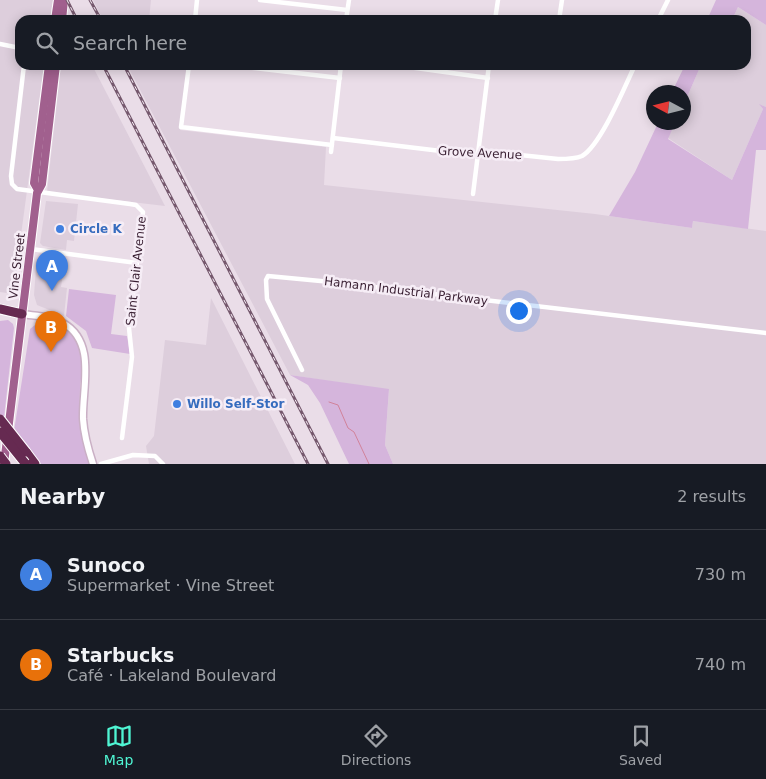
<!DOCTYPE html>
<meta charset="utf-8">
<style>
:root{--surface:#171b24;--page:#20242c;--text:#f1f3f6;--muted:#9ea1a6;--line:#363941;--accent:#4ff5d3}
body{margin:0;font-family:"DejaVu Sans",sans-serif;background:var(--page);color:var(--text)}
.compass{position:absolute;left:646px;top:85px;width:45px;height:45px;border-radius:50%;background:var(--surface);box-shadow:0 2px 12px #0003;rotate:277deg}
.you{position:absolute;left:518px;top:310px;width:18px;height:18px;margin:-12px;border:4px solid #fff;border-radius:50%;background:#1a73e8;box-shadow:0 0 0 8px #1a73e833}
.badge{display:grid;place-items:center;width:32px;height:32px;border-radius:50%;background:var(--accent);color:#fff;font-size:16px;font-weight:700}
.pin{position:absolute;translate:-50% -41px;filter:drop-shadow(0 1px 2px #0008)}
.pin::after{content:'';position:absolute;top:26px;width:18px;height:15px;background:inherit;clip-path:polygon(0 0,100% 0,50% 100%)}
.list{margin:0;padding:0;list-style:none}
h2{display:flex;justify-content:space-between;align-items:center;height:65px;margin:0;padding:0 20px;font-size:21px}
h2 small{font-size:16px;font-weight:400;color:var(--muted)}
.list li{display:grid;grid-template-columns:32px 1fr auto;gap:15px;align-items:center;box-sizing:border-box;height:90px;padding:0 20px;border-top:1px solid var(--line)}
.list b{display:block;font-size:19px;white-space:nowrap}
.list p{margin:0;font-size:16px;white-space:nowrap;color:var(--muted)}
.list em{font-size:16px;font-style:normal;color:var(--muted)}
.icon{flex:none;width:28px;height:28px;fill:none;stroke:currentColor;stroke-width:2;stroke-linecap:round;stroke-linejoin:round}
.map{position:relative;flex:none;width:766px;height:464px;overflow:hidden}
.search{position:absolute;background:var(--surface);box-shadow:0 2px 12px #0003;left:15px;right:15px;top:15px;height:55px;display:flex;align-items:center;gap:12px;box-sizing:border-box;padding:0 18px;border-radius:15px;color:var(--muted);font-size:19px}
.sheet{height:245px;background:var(--surface)}
nav{display:flex;justify-content:space-around;align-items:center;box-sizing:border-box;height:70px;border-top:1px solid var(--line);background:var(--surface);font-size:14px;color:var(--muted)}
nav a{display:grid;justify-items:center;gap:2px}
nav .on{color:var(--accent)}
.map>svg:first-child{display:block}
.built{fill:#ddcedc}
.green{fill:#d5b5dc}
.lines{fill:none;stroke-linecap:round;stroke-linejoin:round}
.stream{stroke:#d1829a;stroke-width:1}
.secondary-casing{stroke:#cab0c5;stroke-width:9}
.primary-casing{stroke:#fff;stroke-width:10}
.highway-casing{stroke:#fff;stroke-width:11}
.street{stroke:#fff;stroke-width:4.5}
.secondary{stroke:#fff;stroke-width:6}
.primary{stroke:#a1608e;stroke-width:8}
.highway{stroke:#662a51;stroke-width:9}
.rail-casing{stroke:#75586d;stroke-width:3}
.rail{stroke:#f6edf6;stroke-width:1;stroke-dasharray:4;stroke-linecap:butt}
.highway-bridge-casing{stroke:#fff;stroke-width:11;stroke-linecap:butt}
.highway-bridge{stroke:#662a51;stroke-width:9}
.shop-dot{fill:#3f7fe0;stroke:#f6edf6;stroke-width:2}
.labels{text-anchor:middle;dominant-baseline:central;stroke-width:5;stroke-linejoin:round;paint-order:stroke}
.street-label{font-size:12px;fill:#391f32;stroke:#f6edf6}
.shop-label{font-size:12px;font-weight:bold;fill:#366cbe;stroke:#f6edf6;text-anchor:start}
</style>
<div class="map">
<svg width="766" height="464" viewBox="0 0 766 464">
<rect width="100%" height="100%" fill="#eadde8"/>
<g class="built">
<polygon points="0,0 53,0 50,20 20,20 20,65 44,65 13,294 0,292"/>
<polygon points="93,0 151,0 149,20 103,20"/>
<polygon points="738,7 766,25 766,107 760,105 763,109 732,180 668,138 675,123 684,122 684,104 701,65 746,65 746,20 732,20"/>
<polygon points="61,65 92,65 165,206 47,192"/>
<polygon points="127,65 188,65 180,130 326,147 324,185 595,214 692,228 693,221 766,231 766,464 393,464 385,445 389,390 290,375"/>
<polygon points="46,201 78,204 74,241 67,240 66,250 43,246 40,243"/>
<polygon points="42,256 65,259 61,287 67,288 64,316 37,305 34,295 36,268 37,259"/>
<polygon points="211,298 295,464 149,464 146,446 154,436 165,340 206,345"/>
</g>
<g class="green">
<polygon points="716,0 766,0 766,25 738,7 732,20 707,20"/>
<polygon points="685,65 701,65 684,104 684,92 672,92"/>
<polygon points="759,104 766,107 766,150 756,150 748,229 693,221 692,228 609,216 635,172 658,123 675,123 668,139 732,180 763,109"/>
<polygon points="69,289 116,295 111,334 127,336 130,354 92,348 86,331 66,316"/>
<polygon points="8,320 13,324 14,328 4,418 0,414 0,321"/>
<path d="M54 324C65 328 78 338 81 350 84 363 81 375 80 388 79 414 82 439 90 464H41L14 431 30 329 35 325Z"/>
<polygon points="290,375 389,389 385,445 393,464 349,464 320,403 308,385"/>
</g>
<g class="lines">
<polyline class="stream" points="329,402 338,405 348,428 354,432 369,464"/>
<g class="secondary-casing">
<path id="secondary" d="M22 314C35 316 52 316 63 323 97 342 82 388 83 419 84 434 88 449 93 464"/>
</g>
<g class="primary-casing">
<g id="primary">
<polyline points="55,20 58,0"/>
<polyline points="62,20 64,0"/>
<polyline points="38,190 34,183 49,65"/>
<polyline points="4,464 37,193 42,184 56,65"/>
</g>
</g>
<g class="highway-casing">
<g id="highway">
<polyline points="0,309 22,314"/>
<polyline points="26,452 35,464"/>
</g>
</g>
<g class="street">
<polyline points="260,0 347,10"/>
<polyline points="195,20 197,0"/>
<polyline points="346,20 349,0"/>
<polyline points="495,20 498,0"/>
<polyline points="559,20 562,0"/>
<polyline points="658,20 668,0"/>
<polyline points="0,44 20,48"/>
<polyline points="24,65 11,176 12,184 17,189 130,204 136,205 143,212 129,328 132,357 122,438"/>
<polyline points="189,65 181,127 332,145"/>
<polyline points="227,65 340,78"/>
<polyline points="394,65 488,78"/>
<path d="M333 138 474 155 482 151 558 159C566 159 575 159 582 156 601 145 625 86 635 65"/>
<polyline points="331,152 341,65"/>
<polyline points="473,194 489,65"/>
<polyline points="31,249 137,263"/>
<polyline points="302,370 267,299 266,280 268,276 331,282 766,333"/>
<polyline points="101,464 133,455 155,456 163,464"/>
</g>
<use href="#secondary" class="secondary"/>
<use href="#primary" class="primary"/>
<use href="#highway" class="highway"/>
<g class="rail-casing">
<g id="rail">
<polyline points="67,0 77,20"/>
<polyline points="90,0 101,20"/>
<polyline points="103,65 308,464"/>
<polyline points="124,65 328,464"/>
</g>
</g>
<use href="#rail" class="rail"/>
<g class="highway-bridge-casing">
<g id="highway-bridge">
<polyline points="0,419 26,452"/>
<polyline points="0,432 25,463"/>
<polyline points="0,456 6,464"/>
</g>
</g>
<use href="#highway-bridge" class="highway-bridge"/>
</g>
<g class="shop-dot">
<circle cx="60" cy="229" r="5"/>
<circle cx="177" cy="404" r="5"/>
</g>
<g class="labels">
<g class="street-label">
<text transform="translate(480 153) rotate(3)">Grove Avenue</text>
<text transform="translate(17 266) rotate(-83)">Vine Street</text>
<text transform="translate(136 271) rotate(-84)">Saint Clair Avenue</text>
<text transform="translate(406 291) rotate(7)">Hamann Industrial Parkway</text>
</g>
<g class="shop-label">
<text x="70" y="229">Circle K</text>
<text x="187" y="404">Willo Self-Stor</text>
</g>
</g>
</svg>
<svg class="compass" viewBox="-18 -18 36 36"><path d="M0-13l5 13h-10z" fill="#e53935"/><path d="M0 13l5-13h-10z" fill="#9ea1a6"/></svg>
<div class="you"></div>
<div class="pin badge" style="left:52px;top:291px;background:#3f7fe0">A</div>
<div class="pin badge" style="left:51px;top:352px;background:#e8710a">B</div>
<div class="search"><svg class="icon" aria-label="search" viewBox="0 0 24 24"><circle cx="10" cy="10" r="6"/><path d="M15 15l6 6"/></svg>Search here</div>
</div>
<section class="sheet">
<h2>Nearby<small>2 results</small></h2>
<ul class="list">
<li><span class="badge" style="background:#3f7fe0">A</span><div><b>Sunoco</b><p>Supermarket · Vine Street</p></div><em>730 m</em></li>
<li><span class="badge" style="background:#e8710a">B</span><div><b>Starbucks</b><p>Café · Lakeland Boulevard</p></div><em>740 m</em></li>
</ul>
</section>
<nav>
<a class="on"><svg class="icon" aria-label="map" viewBox="0 0 24 24"><path d="M3 6l6-2 6 2 6-2v14l-6 2-6-2-6 2zM9 4v14M15 6v14"/></svg>Map</a>
<a><svg class="icon" aria-label="directions" viewBox="0 0 24 24"><path d="M12 3l9 9-9 9-9-9zM9 14v-3h6M13 9l2 2-2 2"/></svg>Directions</a>
<a><svg class="icon" aria-label="saved" viewBox="0 0 24 24"><path d="M7 4h10v16l-5-4-5 4z"/></svg>Saved</a>
</nav>
